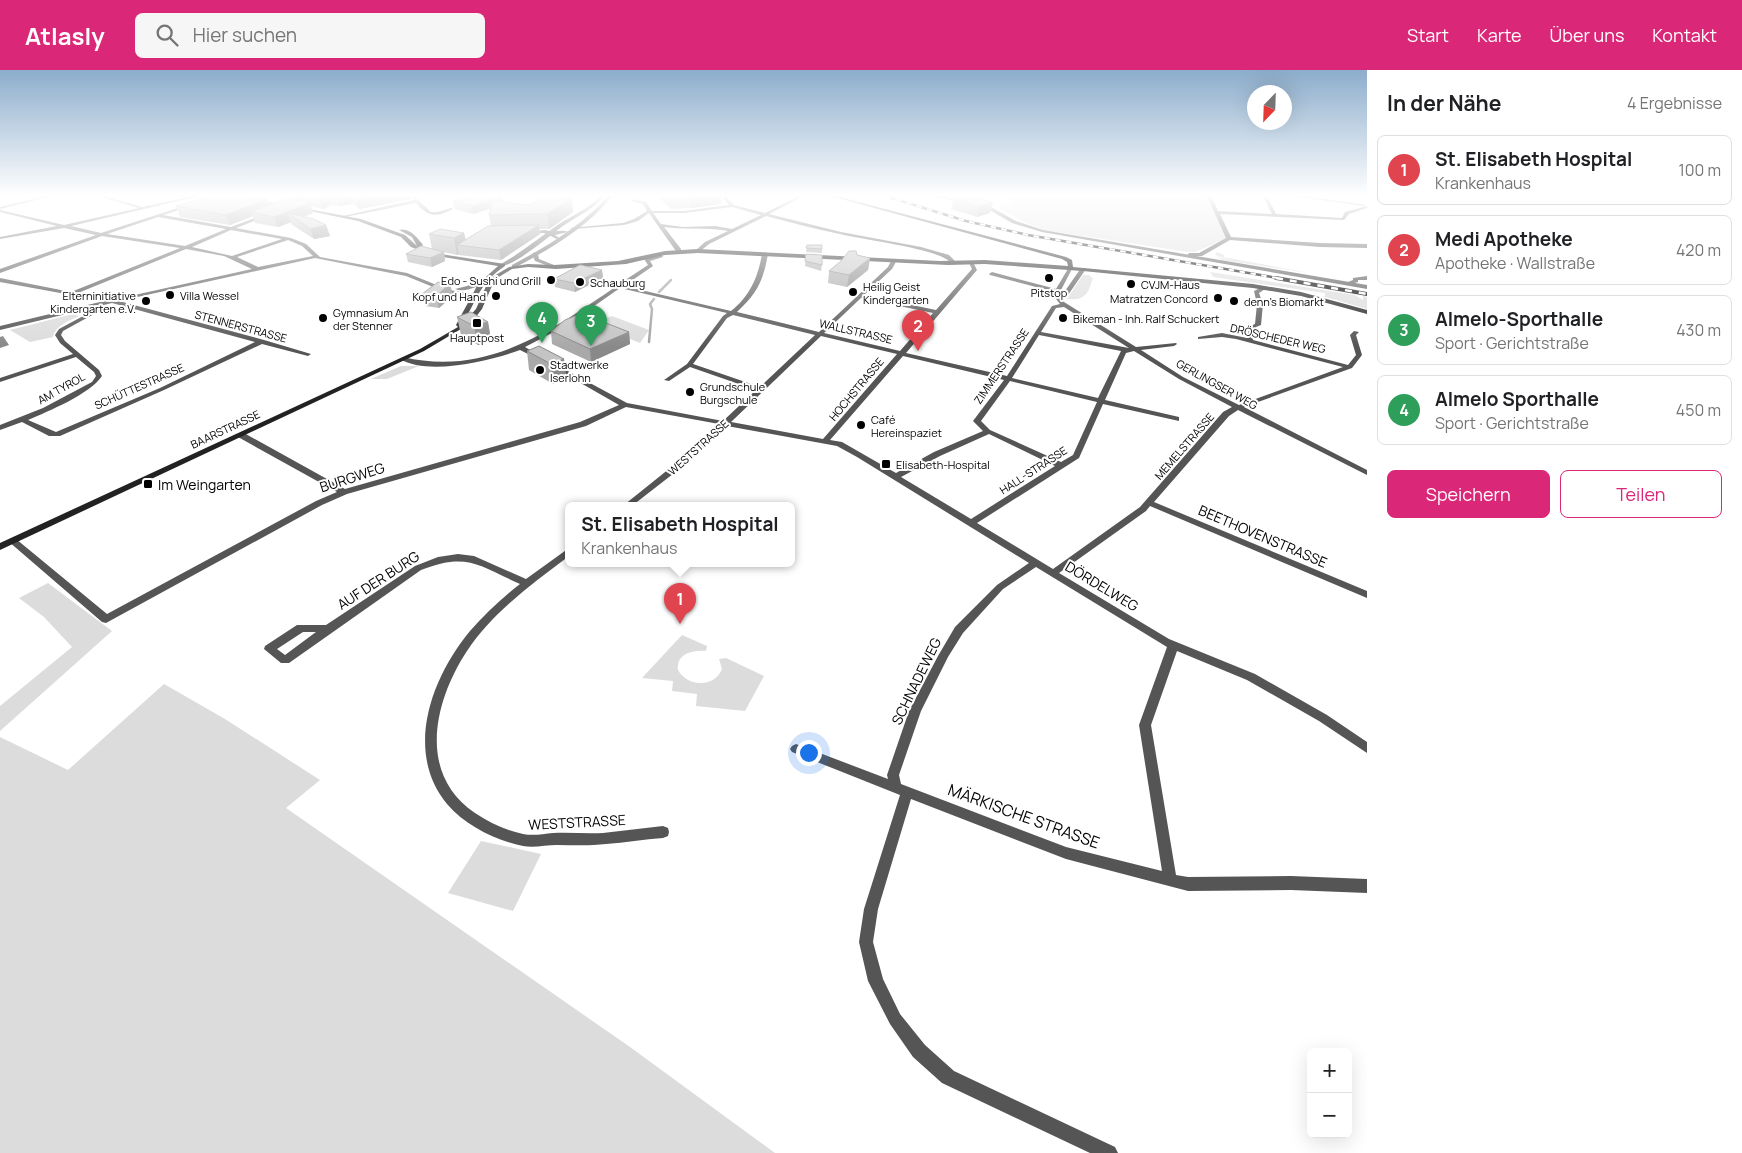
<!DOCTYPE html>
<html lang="de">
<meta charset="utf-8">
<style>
:root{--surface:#fff;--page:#f6f6f6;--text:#202124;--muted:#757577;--line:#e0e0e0;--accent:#db2777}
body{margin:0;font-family:Manrope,sans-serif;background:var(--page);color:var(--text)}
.controls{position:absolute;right:15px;bottom:15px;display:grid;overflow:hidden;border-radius:8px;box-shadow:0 5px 20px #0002}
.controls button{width:45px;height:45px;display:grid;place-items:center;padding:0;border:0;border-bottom:1px solid var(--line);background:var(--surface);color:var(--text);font:25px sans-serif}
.compass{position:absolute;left:1247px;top:15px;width:45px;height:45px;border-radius:50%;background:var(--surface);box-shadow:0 5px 20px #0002;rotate:203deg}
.you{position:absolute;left:808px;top:682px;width:18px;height:18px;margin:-12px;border:4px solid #fff;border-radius:50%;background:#1a73e8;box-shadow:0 0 0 8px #1a73e833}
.badge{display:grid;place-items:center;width:32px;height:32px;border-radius:50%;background:var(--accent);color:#fff;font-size:16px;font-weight:700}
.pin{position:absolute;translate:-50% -41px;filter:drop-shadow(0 1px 2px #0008)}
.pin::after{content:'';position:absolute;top:26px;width:18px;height:15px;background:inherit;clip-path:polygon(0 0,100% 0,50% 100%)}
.popup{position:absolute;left:565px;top:432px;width:230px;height:65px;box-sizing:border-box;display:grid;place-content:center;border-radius:8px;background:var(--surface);filter:drop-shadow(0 1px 4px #0005);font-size:16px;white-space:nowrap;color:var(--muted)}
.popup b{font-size:19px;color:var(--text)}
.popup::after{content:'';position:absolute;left:50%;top:100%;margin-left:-10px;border:10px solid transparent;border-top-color:var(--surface)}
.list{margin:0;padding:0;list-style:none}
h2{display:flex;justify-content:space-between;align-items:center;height:65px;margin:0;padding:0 20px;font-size:21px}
h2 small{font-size:16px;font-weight:400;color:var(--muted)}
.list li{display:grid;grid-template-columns:32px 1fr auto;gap:15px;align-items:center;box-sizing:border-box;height:70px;margin:0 10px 10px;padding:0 10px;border:1px solid var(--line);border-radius:8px}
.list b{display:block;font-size:19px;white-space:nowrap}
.list p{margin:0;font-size:16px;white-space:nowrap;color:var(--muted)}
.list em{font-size:16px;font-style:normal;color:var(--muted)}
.actions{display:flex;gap:10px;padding:15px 20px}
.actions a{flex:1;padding:11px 0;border:1px solid var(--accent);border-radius:8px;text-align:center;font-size:18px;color:var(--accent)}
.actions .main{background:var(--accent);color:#fff}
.icon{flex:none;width:28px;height:28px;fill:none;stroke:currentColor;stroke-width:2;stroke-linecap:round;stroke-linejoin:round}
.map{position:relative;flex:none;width:1367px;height:1083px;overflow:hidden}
header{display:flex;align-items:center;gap:30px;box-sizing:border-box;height:70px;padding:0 25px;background:var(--accent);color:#fff}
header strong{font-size:24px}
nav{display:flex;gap:28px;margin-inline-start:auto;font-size:18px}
.search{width:350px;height:45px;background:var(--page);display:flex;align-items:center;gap:12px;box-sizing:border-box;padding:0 18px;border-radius:8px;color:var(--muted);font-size:19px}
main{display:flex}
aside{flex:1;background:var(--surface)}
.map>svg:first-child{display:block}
.green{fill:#dcdcdc}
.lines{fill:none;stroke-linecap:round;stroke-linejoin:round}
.stream{stroke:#a3a3a3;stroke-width:2.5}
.minor{fill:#555;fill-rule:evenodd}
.tertiary{fill:#555;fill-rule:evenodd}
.secondary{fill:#222;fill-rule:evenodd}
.rail-far1-casing{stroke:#000;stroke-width:2.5}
.rail-casing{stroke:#000;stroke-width:4}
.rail-far1{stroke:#fff;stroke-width:2;stroke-dasharray:5.5;stroke-linecap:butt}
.rail{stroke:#fff;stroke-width:2.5;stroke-dasharray:7;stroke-linecap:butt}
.wall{fill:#a9a9a9}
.shaded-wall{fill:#898989}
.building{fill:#c4c4c4;stroke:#898989}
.poi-dot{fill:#000;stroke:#fff;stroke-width:2}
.labels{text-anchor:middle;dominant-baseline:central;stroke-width:4;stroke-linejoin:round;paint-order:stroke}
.far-poi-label{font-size:11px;fill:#000;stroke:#fff;text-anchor:start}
.far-street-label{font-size:11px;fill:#000;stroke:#fff}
.street-label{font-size:14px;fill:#000;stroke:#fff}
.poi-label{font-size:14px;fill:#000;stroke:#fff;text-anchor:start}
.near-street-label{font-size:16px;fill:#000;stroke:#fff}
</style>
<header>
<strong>Atlasly</strong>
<div class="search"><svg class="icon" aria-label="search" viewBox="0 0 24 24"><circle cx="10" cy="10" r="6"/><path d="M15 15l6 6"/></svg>Hier suchen</div>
<nav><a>Start</a><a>Karte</a><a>Über uns</a><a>Kontakt</a></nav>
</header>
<main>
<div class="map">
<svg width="1367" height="1083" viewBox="0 0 1367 1083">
<rect width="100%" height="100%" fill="#fff"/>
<g class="green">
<polygon points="1005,126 1207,126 1228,168 1195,182 1188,182 1044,160 1026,153 999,138 1000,134 1012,134"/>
<polygon points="1217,182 1224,185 1224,187 1309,203 1222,190 1216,187 1231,190 1217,186 1215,184"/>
<polygon points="1210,202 1355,225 1363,230 1363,226 1367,227 1367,239 1322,226 1325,226 1325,223 1213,207"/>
<path d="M1083 205H1089L1093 208C1088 223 1086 231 1067 229Z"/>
<path d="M73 244 79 246C69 251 56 255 53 267L30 272 10 260Z"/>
<polygon points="612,246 649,260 640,273 593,254"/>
<polygon points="401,296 419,296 387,309 371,309"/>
<polygon points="48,513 112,561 0,661 0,636 72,577 44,547 19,528"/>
<path d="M682 565 707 576 706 581C692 580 676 584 678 600 687 617 715 618 722 599L719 589 726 588 764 606 745 641 696 636 697 624 672 621 673 611 642 608Z"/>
<polygon points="164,614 225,649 320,710 286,738 630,977 775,1083 0,1083 0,667 68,700"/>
<polygon points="481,771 541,784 513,841 448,823"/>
</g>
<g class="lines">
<g class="stream">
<polyline points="659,222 671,210"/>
<polyline points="649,272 652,239 650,234 654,229"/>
</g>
<g class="minor">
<polygon points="46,126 52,126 0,139 0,137"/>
<path d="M98 126H104L142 137 194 126H200L71 156 101 163 190 134 192 136 163 145 231 157 265 144 267 146 236 158 291 168 306 174 320 187 407 203 449 220 476 224 466 226 448 223 406 206 315 188 119 231 264 270 311 284 308 286 262 274 164 320 60 366H49L22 352 0 360V355L43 338 92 312 96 306 94 302 76 287 0 312V308L73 284 60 273 55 265 59 259 100 237 105 238 63 261 61 265 65 271 99 300 102 306C90 324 49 341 28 350L56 362 160 318 255 272 112 233 0 260V256L104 231 0 212V208L71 222 180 178 102 166 0 203V199L96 165 64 158 0 169V167L57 156 0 142V140L64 155 139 138ZM158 147 226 159 185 176 107 164ZM231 160 282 169 232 186 192 177ZM288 170 302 176 313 186 258 197 237 187ZM186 179 224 186 252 199 112 230 78 223Z"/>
<path d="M414 126 431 142H437L451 138 453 139C437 148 428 147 416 133L345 147 343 146 414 130 412 127Z"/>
<path d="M721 126H725L734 135 765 143 799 126H804L769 144 841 162 921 177 949 185 955 191 950 192C936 178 863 170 840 164 815 159 790 152 766 146L709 174 698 183 695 181 705 172 728 161C707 157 685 160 664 157L681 179V182L678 184 649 143 638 151 624 155 572 159 570 158 623 153 634 149 647 141 643 134 631 131 633 129 646 132 652 141H684L729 135ZM732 137 761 145 732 159 715 156 683 157 661 154 653 143H684Z"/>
<polygon points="1207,126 1211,126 1218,141 1272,144 1263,126 1267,126 1276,144 1342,148 1345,142 1367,136 1367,138 1349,144 1344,150 1220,144 1231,167 1320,173 1367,174 1367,178 1320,177 1230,170 1202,186 1187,186 1189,183 1199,183 1226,168"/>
<polygon points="1293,126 1302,126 1366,135 1364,136"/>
<path d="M545 160C554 163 562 159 568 162L555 165 559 168 557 169 544 163H527L525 162Z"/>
<polygon points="535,182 538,184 539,189 559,197 554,198 535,191 532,184"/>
<path d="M765 182 768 184C763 212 757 223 737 242L819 262 888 197 892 189 897 190 892 199 864 225 936 240 972 199 969 193 976 191 974 194 977 200 906 283 1007 306 1052 236 1060 234 1053 225 1055 222 990 205 989 204 992 202 1056 219 1069 197H1073L1061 220 1065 221 1081 198H1085L1086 199 1066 228H1062L1063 224 1060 223 1059 225 1064 232 1136 277 1176 273 1177 274 1174 276 1141 280 1183 307 1239 335 1343 297 1236 269 1222 267 1198 269V267L1222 263 1247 268 1250 256 1255 254 1257 234 1254 221 1262 217 1265 219 1259 223 1263 234 1261 255 1256 257 1253 270 1348 295 1356 285 1350 265 1354 261 1359 262 1356 265 1362 285 1352 298 1244 337 1367 400V405L1238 340 1229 346 1154 432 1367 521V528L1150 436 1146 441 1059 503 1169 569 1255 604 1327 645 1367 672V683L1319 651 1247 610 1177 581 1151 655 1176 805 1188 807 1291 806 1367 809V823L1291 820 1188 821 1066 789 911 729 878 839 873 872 883 909 900 944 925 975 954 1001 1115 1077 1118 1083H1090L942 1013 913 987 890 954 868 911 859 872 864 839 900 725 792 682 790 679 792 676 796 674 888 709 887 705 909 641 938 586 955 557 997 515 1029 493 857 387 837 376 727 356 691 390 633 435H624L685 386 719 354 626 337 586 356 347 424 322 435 106 553 102 552 8 471 13 468 16 469 107 544 316 431 337 422 238 367V363H244L345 419 580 352 619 335 551 296 550 295 553 293 627 333 723 351 756 320 690 297 669 311 664 310 687 294 723 246 727 243 620 218 567 255 525 277 540 286V288H536L520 280C490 291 428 306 400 289L403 287C499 310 571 245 645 197L648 195 644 189 661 184 663 187 650 191 653 196 624 216 731 241C750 226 758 207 762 184ZM861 228 933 243 900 281 824 263ZM1064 237 1129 278 1041 262 1056 238ZM733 245 815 265 760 317 693 294 727 248ZM1039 265 1121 281 1098 328 1012 308ZM821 266 897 284 823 369 731 352ZM1134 281 1179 309 1232 337 1223 342 1140 437 1053 499 977 453 1079 388 1103 334 1179 351V347L1105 330 1126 283ZM903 286 1004 310 973 351 983 361 934 382 896 403 842 372 830 370ZM1010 311 1097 332 1073 385 1061 392 990 360 981 351ZM989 364 1055 396 971 449 901 407 940 386ZM1036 497 1167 577 1139 655 1162 801 1066 777 901 714 899 705 921 641 948 587 963 563 1003 519Z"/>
<polygon points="1367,206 1367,210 1358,210 1358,212 1351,214 1348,212 1353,210 1353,208"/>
<path d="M481 210 486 211C477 217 465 223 455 219L467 216Z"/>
<path d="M569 478V486C532 514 493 542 467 581 434 631 417 704 475 743 490 753 505 760 523 764 533 766 543 764 553 763 570 762 586 764 603 763 623 761 643 758 663 756L668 758 669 762 668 766 663 768C644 769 625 773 606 774 590 776 573 775 557 775 546 775 534 778 523 776 495 770 466 756 447 734 404 682 431 608 470 561 485 544 502 528 520 514 478 495 467 482 421 500L289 593H281L264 579 265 576 297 555H326L415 496 438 487 458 484 474 486 526 509ZM303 562H316L285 585 277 579Z"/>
</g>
<g class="tertiary">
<path d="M600 126H604C593 140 577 146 563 156 550 165 515 196 501 196V194C522 182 539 168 559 154 573 145 589 139 600 126Z"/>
<path d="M608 126H612C588 157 550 179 516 197H512V195C546 177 583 155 608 126Z"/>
<polygon points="934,126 940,126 991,137 1016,151 1043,160 1367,215 1367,219 1042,162 1012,153 988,139"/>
</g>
<g class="secondary">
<polygon points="233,126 240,126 288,136 286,137"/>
<path d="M830 126H836L1066 187 1072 190 1073 197 1253 214 1301 222 1367 240V244L1301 226 1253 218 1083 201 985 194 948 195 698 183 665 185 626 194 556 199 528 197 512 199 497 208 492 216 482 239 471 253 424 281 0 480V473L420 279 458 257 456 255 478 214 498 196 431 185 411 177 401 167 358 151 300 139 298 137 361 149 405 165 417 176 412 167 399 160C409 157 417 167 423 175L422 178 434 183 505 194V196C481 212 477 228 464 252L476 239 487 214 494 206 509 197 528 194 554 195 618 191 665 181 698 179 940 191 985 190 1068 196 1067 192 1062 189Z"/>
</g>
<g class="rail-far1-casing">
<polyline id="rail-far1" points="885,126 966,151 1028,165 1283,209"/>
</g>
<g class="rail-casing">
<polyline id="rail" points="1276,208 1367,224"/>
</g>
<use href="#rail-far1" class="rail-far1"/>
<use href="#rail" class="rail"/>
</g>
<g class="wall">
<polygon points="289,126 411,126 410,126 411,129 359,139 353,134 339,136 331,135 323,139 311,136 313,143 304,147 326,155 330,166 314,169 291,154 291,152 278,157 255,153 253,146 230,155 180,147 176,136 267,129 269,135 290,129"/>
<polygon points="661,126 721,126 721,134 691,138 671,139 661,130"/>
<polygon points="572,128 573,142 549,159 539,159 540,164 501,190 459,185 459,184 457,185 439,181 444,182 445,191 432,197 408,192 406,184 432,179 429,164 464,163 466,170 491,156 489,145 491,138 473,144 455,139 453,131 503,132 529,135"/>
<polygon points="954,129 993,132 990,143 977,147 951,139"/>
<polygon points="807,175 822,175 822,183 806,182"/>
<polygon points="806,184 822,195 821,201 805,196"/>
<polygon points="857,185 870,188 868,200 847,217 828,213 829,201"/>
<polygon points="602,200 603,208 575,222 555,217 554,209"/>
<polygon points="450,214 453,226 439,238 425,236 422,224"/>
<polygon points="457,247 488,252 491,270 478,275 461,265"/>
<polygon points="551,261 629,262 630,274 591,292 552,274"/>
<polygon points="527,281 564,289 566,308 553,314 529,300"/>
</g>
<g class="shaded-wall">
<polygon points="351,126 353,134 339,136 337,128"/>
<polygon points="382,126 411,126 410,126 411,129 359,139 357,130"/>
<polygon points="710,126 721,126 721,134 691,138 692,128"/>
<polygon points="328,127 331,135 323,139 320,130"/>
<polygon points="502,127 504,134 473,144 472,136"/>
<polygon points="572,128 573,142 549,159 547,144"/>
<polygon points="267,129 271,139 251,142 253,146 230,155 226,145"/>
<polygon points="993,132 990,143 977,147 979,137"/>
<polygon points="310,133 313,143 297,149 288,143 291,152 278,157 274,147"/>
<polygon points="326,155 330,166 314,169 310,159"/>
<polygon points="539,155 540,164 501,190 499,180"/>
<polygon points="464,163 467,176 457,175 459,184 457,185 454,168"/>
<polygon points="444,182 445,191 432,197 430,188"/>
<polygon points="870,188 868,200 847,217 849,205"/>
<polygon points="602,200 603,208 575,222 574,213"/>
<polygon points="450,214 453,226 439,238 436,226"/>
<polygon points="488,252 491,270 478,275 474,256"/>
<polygon points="629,262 630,274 591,292 590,279"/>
<polygon points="3,266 9,275 0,278 0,267"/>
<polygon points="564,289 566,308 553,314 551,294"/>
</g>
<g class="building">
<polygon points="209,126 242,126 267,129 226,145 176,136"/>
<polygon points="295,126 382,126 357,130 351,126 337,128 328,127 320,130"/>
<polygon points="472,126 499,126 502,127 472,136 453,131 463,128 467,128"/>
<polygon points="544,126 560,126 572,128 547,144 489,145 493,131 529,135"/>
<polygon points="667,126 710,126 692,128 671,129"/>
<polygon points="965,126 968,126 993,132 979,137 954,129"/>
<polygon points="287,128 310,133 274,147 251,142"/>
<polygon points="288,143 314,149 326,155 310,159"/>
<polygon points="539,155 499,180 457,175 488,156"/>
<polygon points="440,159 464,163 454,168 429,164"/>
<polygon points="807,175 822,175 822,179 806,178"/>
<polygon points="421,176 444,182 430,188 406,184"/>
<polygon points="849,181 856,181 857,185 870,188 849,205 829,201 841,191"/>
<polygon points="806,184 822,185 822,195 805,191"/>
<polygon points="580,195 602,200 574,213 554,209"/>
<polygon points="438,212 450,214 436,226 422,224"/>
<polygon points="471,242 488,252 474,256 457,247"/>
<polygon points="575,246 588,246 629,262 590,279 551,261 565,250"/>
<polygon points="539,276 564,289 551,294 527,281"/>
</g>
<linearGradient id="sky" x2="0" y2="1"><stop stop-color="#8cadcc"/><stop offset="0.45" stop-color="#fff"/><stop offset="1" stop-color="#fff" stop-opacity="0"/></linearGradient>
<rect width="1367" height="277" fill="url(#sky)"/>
<g class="poi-dot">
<circle cx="1049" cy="208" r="5"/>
<circle cx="551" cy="210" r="5"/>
<circle cx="580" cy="212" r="5"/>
<circle cx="1131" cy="214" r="5"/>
<circle cx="853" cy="222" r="5"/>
<circle cx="170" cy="225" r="5"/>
<circle cx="496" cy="226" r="5"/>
<circle cx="1218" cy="228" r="5"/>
<circle cx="146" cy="231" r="5"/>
<circle cx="1234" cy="231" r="5"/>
<circle cx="323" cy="248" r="5"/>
<circle cx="1063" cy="248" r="5"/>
<rect x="472" y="248" width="10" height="10" rx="2.5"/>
<circle cx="540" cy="300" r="5"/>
<circle cx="690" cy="322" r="5"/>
<circle cx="861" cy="355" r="5"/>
<rect x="881" y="389" width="10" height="10" rx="2.5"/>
<rect x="143" y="409" width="10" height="10" rx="2.5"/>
</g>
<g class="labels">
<g class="far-poi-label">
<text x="541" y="210" text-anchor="end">Edo - Sushi und Grill</text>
<text x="590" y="212">Schauburg</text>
<text x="1141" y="214">CVJM-Haus</text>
<text x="863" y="216">Heilig Geist<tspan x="863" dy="13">Kindergarten</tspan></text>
<text x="1049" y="222" text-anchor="middle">Pitstop</text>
<text x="136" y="225" text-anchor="end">Elterninitiative<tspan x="136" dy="13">Kindergarten e.V.</tspan></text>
<text x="180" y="225">Villa Wessel</text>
<text x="486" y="226" text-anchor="end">Kopf und Hand</text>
<text x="1208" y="228" text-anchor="end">Matratzen Concord</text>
<text x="1244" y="231">denn's Biomarkt</text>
<text x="333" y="242">Gymnasium An<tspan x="333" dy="13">der Stenner</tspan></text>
<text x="1073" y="248">Bikeman - Inh. Ralf Schuckert</text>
<text x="477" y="267" text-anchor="middle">Hauptpost</text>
<text x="550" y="294">Stadtwerke<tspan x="550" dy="13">Iserlohn</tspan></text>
<text x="700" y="316">Grundschule<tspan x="700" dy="13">Burgschule</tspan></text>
<text x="871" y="349">Café<tspan x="871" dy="13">Hereinspaziet</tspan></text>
<text x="896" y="394">Elisabeth-Hospital</text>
</g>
<g class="far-street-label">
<text transform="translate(241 256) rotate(15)">STENNERSTRASSE</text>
<text transform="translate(856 261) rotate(13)">WALLSTRASSE</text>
<text transform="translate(1278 268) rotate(13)">DRÖSCHEDER WEG</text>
<text transform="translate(1001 296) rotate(-56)">ZIMMERSTRASSE</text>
<text transform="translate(1217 314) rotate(29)">GERLINGSER WEG</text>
<text transform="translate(139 316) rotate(-24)">SCHÜTTESTRASSE</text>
<text transform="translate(61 318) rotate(-29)">AM TYROL</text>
<text transform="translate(856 319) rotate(-50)">HOCHSTRASSE</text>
<text transform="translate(225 359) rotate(-25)">BAARSTRASSE</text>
<text transform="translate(1184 376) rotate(-49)">MEMELSTRASSE</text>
<text transform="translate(698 377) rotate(-42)">WESTSTRASSE</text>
<text transform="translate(1033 400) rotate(-33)">HALL-STRASSE</text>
</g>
<g class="street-label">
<text transform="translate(352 407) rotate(-18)">BURGWEG</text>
<text transform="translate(1263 466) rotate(23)">BEETHOVENSTRASSE</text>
<text transform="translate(378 510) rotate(-33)">AUF DER BURG</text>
<text transform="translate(1102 516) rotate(31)">DÖRDELWEG</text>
<text transform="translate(916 611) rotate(-64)">SCHNADEWEG</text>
<text transform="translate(577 752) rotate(-3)">WESTSTRASSE</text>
</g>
<g class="poi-label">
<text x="158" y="414">Im Weingarten</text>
</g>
<g class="near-street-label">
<text transform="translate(1024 746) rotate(20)">MÄRKISCHE STRASSE</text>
</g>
</g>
</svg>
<div class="controls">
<button>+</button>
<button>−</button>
</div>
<svg class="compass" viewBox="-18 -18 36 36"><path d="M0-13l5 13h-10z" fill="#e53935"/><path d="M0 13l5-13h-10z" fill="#757577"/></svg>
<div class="you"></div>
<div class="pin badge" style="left:680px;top:554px;background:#e0444e">1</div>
<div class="popup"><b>St. Elisabeth Hospital</b>Krankenhaus</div>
<div class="pin badge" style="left:918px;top:281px;background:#e0444e">2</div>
<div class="pin badge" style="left:591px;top:276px;background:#2e9e5b">3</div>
<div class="pin badge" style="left:542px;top:273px;background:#2e9e5b">4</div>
</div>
<aside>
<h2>In der Nähe<small>4 Ergebnisse</small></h2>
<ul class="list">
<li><span class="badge" style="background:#e0444e">1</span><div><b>St. Elisabeth Hospital</b><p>Krankenhaus</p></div><em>100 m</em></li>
<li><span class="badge" style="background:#e0444e">2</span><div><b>Medi Apotheke</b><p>Apotheke · Wallstraße</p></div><em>420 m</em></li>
<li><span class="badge" style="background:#2e9e5b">3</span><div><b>Almelo-Sporthalle</b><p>Sport · Gerichtstraße</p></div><em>430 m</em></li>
<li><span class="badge" style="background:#2e9e5b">4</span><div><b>Almelo Sporthalle</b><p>Sport · Gerichtstraße</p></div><em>450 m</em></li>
</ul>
<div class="actions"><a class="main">Speichern</a><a>Teilen</a></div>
</aside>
</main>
